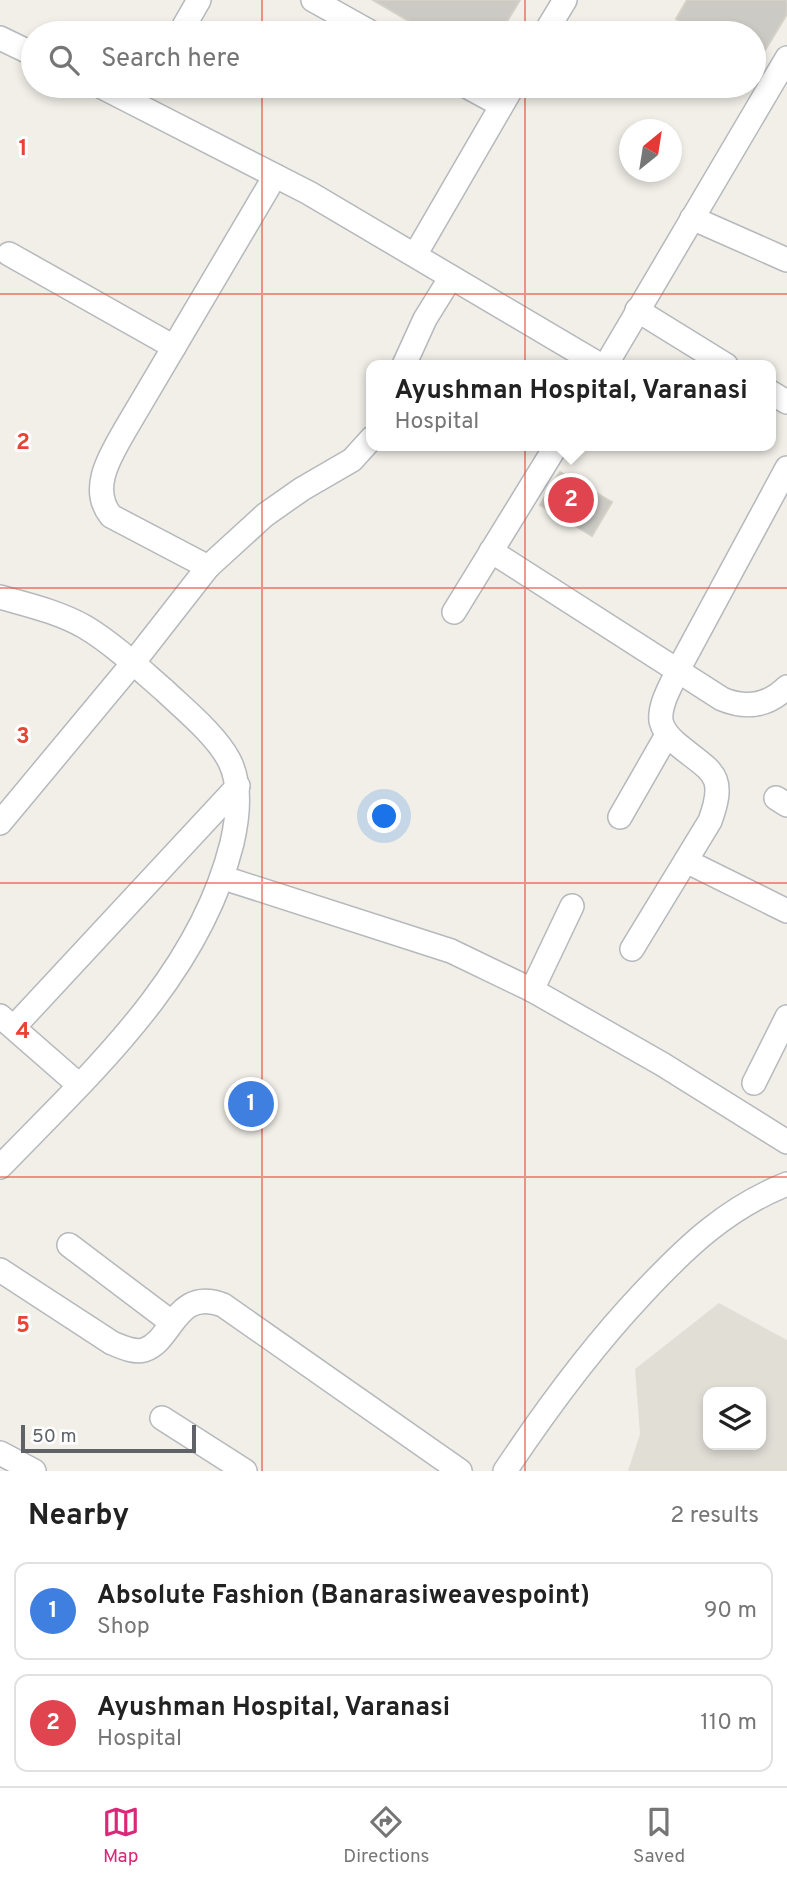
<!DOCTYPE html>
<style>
:root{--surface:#fff;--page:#f6f6f6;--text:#222;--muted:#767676;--line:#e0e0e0;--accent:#db2777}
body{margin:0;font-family:Overpass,sans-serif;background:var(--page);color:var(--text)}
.controls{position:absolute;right:21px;bottom:21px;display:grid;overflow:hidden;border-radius:14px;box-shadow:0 4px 10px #0003}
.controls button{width:63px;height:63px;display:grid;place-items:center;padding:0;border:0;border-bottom:2px solid var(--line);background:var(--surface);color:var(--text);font:35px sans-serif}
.compass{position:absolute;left:619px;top:119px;width:63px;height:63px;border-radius:50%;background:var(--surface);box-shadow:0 4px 10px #0003;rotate:30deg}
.scale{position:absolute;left:21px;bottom:18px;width:175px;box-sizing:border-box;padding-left:7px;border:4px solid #5f6368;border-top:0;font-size:19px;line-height:24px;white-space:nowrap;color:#5f6368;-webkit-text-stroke:5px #fff;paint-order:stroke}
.you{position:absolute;left:385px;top:817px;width:24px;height:24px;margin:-18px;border:5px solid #fff;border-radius:50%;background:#1a73e8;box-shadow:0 0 0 10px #1a73e833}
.badge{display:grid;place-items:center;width:46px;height:46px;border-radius:50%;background:var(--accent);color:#fff;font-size:23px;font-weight:700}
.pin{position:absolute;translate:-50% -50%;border:4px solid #fff;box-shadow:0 2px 7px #0006}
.popup{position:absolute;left:366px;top:360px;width:410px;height:91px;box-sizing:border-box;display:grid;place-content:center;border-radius:14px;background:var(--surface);filter:drop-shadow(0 2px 5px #0005);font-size:23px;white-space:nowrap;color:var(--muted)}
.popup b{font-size:26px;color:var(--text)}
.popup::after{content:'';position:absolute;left:50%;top:100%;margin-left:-14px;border:14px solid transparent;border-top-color:var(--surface)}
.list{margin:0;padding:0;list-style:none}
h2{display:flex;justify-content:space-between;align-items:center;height:91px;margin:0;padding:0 28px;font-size:30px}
h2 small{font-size:23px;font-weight:400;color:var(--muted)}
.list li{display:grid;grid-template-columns:46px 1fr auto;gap:21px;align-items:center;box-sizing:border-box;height:98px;margin:0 14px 14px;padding:0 14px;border:2px solid var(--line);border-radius:14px}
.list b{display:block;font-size:26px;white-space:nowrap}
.list p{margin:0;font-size:23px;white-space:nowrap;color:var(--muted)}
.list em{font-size:23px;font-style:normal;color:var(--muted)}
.icon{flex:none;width:38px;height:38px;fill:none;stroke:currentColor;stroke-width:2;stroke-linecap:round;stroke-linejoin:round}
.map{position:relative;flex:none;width:787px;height:1471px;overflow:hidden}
.search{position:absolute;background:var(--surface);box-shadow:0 4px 10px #0003;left:21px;right:21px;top:21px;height:77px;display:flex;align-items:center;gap:18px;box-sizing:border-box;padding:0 24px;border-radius:38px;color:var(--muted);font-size:26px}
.sheet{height:315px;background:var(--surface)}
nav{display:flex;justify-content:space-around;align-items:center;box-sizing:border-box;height:98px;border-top:2px solid var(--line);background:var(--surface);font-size:19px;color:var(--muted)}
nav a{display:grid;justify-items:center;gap:4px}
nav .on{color:var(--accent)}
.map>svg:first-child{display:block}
.education{fill:#e1ded6;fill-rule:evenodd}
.building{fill:#cccac5;stroke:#d6d1c6;stroke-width:2}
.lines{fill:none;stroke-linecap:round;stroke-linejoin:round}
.minor-casing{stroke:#b5b8bc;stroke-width:26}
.minor{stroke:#fff;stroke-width:23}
.grid{fill:none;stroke:#ea4335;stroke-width:2;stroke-opacity:0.55}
.grid-label{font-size:23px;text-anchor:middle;font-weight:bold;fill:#ea4335;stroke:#fff;stroke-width:6;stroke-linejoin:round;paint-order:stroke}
</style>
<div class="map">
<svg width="787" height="1471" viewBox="0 0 787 1471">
<rect width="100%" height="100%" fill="#f1efe8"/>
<path class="education" d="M719 1303 787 1340V1471H628L640 1434 635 1369ZM708 1392H761V1445H708Z"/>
<g class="building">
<polygon points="373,0 520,0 500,33 429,33"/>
<polygon points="687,0 787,0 787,14 755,67 754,33 699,33 676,19"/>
<polygon points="560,472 612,502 592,536 540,505"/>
</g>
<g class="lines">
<g class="minor-casing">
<g id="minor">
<polyline points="313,0 372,33"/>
<polyline points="180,33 199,0"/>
<polyline points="545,33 565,0"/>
<polyline points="0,38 33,54"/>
<polyline points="100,86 309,193 600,365"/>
<polyline points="466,86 501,105"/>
<polyline points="692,218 787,260"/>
<polyline points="9,254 174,347"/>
<polyline points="415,255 513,86"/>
<polyline points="637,310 726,365"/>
<polyline points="404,365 425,319 451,277"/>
<polyline points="606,365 787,58"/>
<polyline points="770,392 787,402"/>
<path d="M491 551 722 699C746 709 768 706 787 687"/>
<path d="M208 567 111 516C89 489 110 456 125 430L275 176"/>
<path d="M0 597C28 605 59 612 85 627 112 643 140 669 164 690 184 709 216 735 229 760 242 785 238 817 232 843 199 976 92 1072 0 1167"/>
<polyline points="454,612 556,446"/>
<polyline points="776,798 787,805"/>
<polyline points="620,817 667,735"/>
<polyline points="0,823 133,663 208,567 265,515 302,489 352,460 372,438"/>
<polyline points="686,861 787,911"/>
<polyline points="224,878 451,951 532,990 662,1064 787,1142"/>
<path d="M632 949 710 821C728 772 710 772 676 743 669 737 663 730 661 721 659 704 672 684 678 670L787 468"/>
<polyline points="532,990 572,906"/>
<polyline points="0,1016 79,1085"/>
<polyline points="14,1027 238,786"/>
<polyline points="754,1083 787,1017"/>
<polyline points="69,1245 171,1322"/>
<path d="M0 1270 112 1343C122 1347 134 1353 144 1350 173 1341 175 1287 223 1305L460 1471"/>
<polyline points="162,1418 245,1471"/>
<polyline points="0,1453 34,1471"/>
<path d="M505 1471C547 1408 591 1348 643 1293 687 1246 727 1208 787 1184"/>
</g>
</g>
<use href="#minor" class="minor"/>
</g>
<path class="grid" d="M262 0V33M525 0V33M262 86V1471M525 86V1471M0 294H787M0 588H787M0 883H787M0 1177H787"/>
<g class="grid-label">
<text x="23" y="155">1</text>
<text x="23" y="449">2</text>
<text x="23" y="743">3</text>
<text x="23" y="1038">4</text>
<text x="23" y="1332">5</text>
</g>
</svg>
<div class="controls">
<button><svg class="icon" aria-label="layers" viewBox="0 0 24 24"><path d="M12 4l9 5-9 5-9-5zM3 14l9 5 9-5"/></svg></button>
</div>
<svg class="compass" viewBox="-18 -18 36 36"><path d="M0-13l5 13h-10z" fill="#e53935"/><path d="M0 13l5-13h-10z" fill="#767676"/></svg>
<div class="scale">50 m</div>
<div class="you"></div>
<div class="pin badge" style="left:251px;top:1104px;background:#3f7fe0">1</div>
<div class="pin badge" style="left:571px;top:500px;background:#e0444e">2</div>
<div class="popup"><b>Ayushman Hospital, Varanasi</b>Hospital</div>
<div class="search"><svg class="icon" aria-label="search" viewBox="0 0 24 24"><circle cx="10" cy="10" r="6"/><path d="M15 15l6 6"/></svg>Search here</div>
</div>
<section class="sheet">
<h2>Nearby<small>2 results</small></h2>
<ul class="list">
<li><span class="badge" style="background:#3f7fe0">1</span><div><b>Absolute Fashion (Banarasiweavespoint)</b><p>Shop</p></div><em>90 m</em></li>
<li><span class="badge" style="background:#e0444e">2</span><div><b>Ayushman Hospital, Varanasi</b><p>Hospital</p></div><em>110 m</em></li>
</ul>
</section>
<nav>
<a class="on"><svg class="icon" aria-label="map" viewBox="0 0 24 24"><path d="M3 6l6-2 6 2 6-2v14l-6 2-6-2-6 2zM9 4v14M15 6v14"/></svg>Map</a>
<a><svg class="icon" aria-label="directions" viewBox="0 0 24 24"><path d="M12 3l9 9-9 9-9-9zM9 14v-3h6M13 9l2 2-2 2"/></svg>Directions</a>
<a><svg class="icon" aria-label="saved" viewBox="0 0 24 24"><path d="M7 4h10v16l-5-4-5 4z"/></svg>Saved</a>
</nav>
